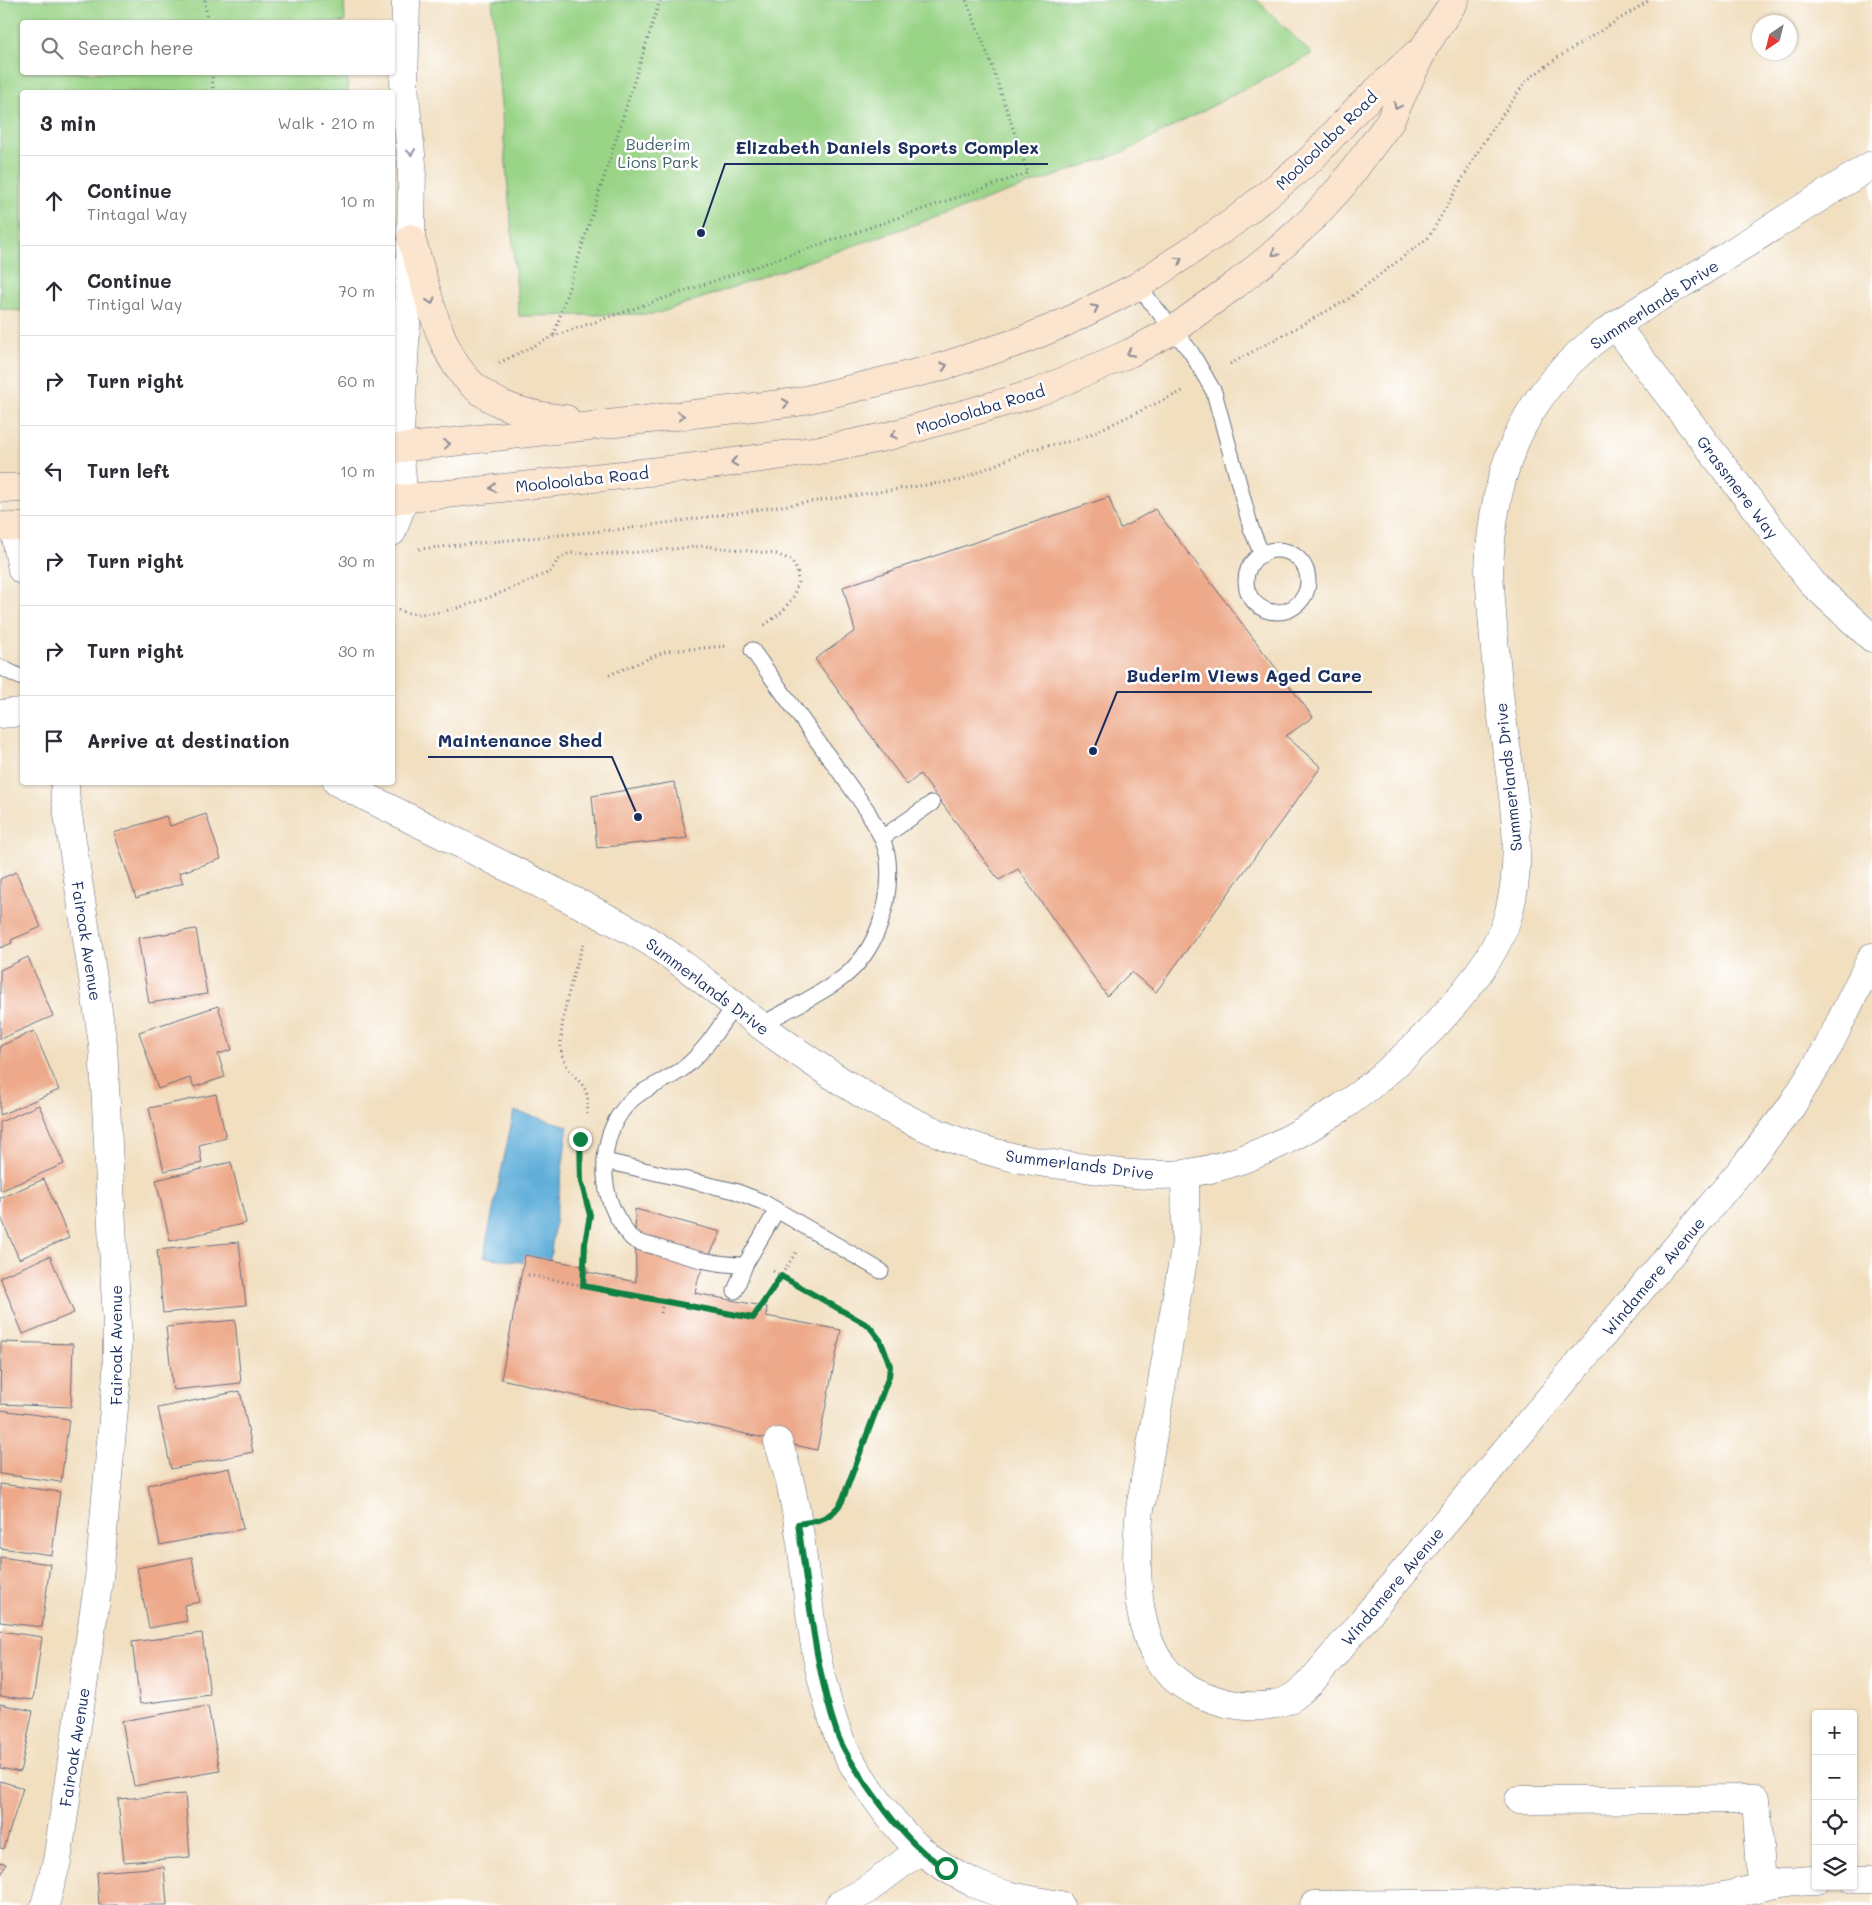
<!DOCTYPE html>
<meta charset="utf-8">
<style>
:root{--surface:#fff;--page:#f7f7f7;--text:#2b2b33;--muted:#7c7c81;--line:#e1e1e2}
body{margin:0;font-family:Mali,sans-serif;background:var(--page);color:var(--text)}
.controls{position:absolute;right:15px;bottom:15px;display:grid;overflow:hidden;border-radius:5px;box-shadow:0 1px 4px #0004}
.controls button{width:45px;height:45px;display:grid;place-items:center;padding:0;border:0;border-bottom:1px solid var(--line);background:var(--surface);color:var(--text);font:25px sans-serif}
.compass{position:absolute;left:1752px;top:15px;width:45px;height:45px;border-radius:50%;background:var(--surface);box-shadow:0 1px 4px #0004;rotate:215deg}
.stop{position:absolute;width:15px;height:15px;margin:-11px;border:4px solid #0b8043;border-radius:50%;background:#fff}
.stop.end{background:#0b8043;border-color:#fff;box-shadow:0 1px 5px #0008}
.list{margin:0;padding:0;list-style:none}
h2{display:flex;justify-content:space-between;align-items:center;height:65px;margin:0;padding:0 20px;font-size:21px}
h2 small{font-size:16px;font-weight:400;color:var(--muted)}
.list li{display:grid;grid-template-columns:32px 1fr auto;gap:15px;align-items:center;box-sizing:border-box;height:90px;padding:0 20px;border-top:1px solid var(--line)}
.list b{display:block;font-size:19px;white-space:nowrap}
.list p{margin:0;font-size:16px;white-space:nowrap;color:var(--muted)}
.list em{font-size:16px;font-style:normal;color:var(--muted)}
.icon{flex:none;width:28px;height:28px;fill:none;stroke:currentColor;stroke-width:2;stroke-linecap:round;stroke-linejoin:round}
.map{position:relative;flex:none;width:1872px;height:1905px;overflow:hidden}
.search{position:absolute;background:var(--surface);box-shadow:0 1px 4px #0004;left:20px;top:20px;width:375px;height:55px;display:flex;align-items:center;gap:12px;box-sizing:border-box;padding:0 18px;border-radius:5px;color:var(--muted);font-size:19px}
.panel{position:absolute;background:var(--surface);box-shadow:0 1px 4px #0004;left:20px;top:90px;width:375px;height:695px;border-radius:5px}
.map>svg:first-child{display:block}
.green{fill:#9ad487;stroke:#5a8272}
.water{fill:#60afda;stroke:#3e6f9c}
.building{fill:#eda989}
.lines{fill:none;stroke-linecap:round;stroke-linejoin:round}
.lane-casing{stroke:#666d80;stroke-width:17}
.street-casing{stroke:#666d80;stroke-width:29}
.secondary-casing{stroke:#666d80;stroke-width:29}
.path{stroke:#666d80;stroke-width:3;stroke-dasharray:1 4;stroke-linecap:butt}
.lane{stroke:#fff;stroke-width:15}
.street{stroke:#fff;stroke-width:28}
.secondary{stroke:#fbe5cf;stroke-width:28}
.oneway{stroke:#8b8a96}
.oneway2{stroke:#8d97ae}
.route{stroke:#0b8043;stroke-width:6}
.labels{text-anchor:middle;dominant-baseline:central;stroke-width:5;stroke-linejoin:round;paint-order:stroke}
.street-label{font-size:16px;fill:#1b2f5e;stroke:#fff}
.park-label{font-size:16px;fill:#41616a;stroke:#fff}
.leader{fill:none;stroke:#1b2f5e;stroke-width:2}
.callout-dot{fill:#1b2f5e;stroke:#fff;stroke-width:2}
.callout-label{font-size:18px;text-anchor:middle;font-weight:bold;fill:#1b2f5e;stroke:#fff;stroke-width:5;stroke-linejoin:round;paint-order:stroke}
</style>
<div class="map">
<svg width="1872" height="1905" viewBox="0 0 1872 1905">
<rect width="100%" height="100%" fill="#fff"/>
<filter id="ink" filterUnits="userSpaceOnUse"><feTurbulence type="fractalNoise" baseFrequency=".02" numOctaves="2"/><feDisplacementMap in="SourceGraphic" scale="10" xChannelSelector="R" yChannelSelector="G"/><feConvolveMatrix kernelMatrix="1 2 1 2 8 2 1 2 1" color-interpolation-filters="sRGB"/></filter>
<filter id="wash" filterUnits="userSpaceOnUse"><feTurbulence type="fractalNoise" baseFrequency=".0096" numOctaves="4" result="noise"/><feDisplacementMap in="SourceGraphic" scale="20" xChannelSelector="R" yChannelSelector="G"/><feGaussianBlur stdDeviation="1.12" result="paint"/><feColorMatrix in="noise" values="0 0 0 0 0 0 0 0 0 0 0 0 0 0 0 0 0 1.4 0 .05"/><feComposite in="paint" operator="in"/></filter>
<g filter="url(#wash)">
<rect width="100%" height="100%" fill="#f1dfc0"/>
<g class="green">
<polygon points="0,0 344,0 345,22 22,22 22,72 347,73 348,92 22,92 22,311 0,309"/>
<polygon points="492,0 1257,0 1312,54 1124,152 656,314 519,316"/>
</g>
<polygon class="water" points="514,1111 568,1126 549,1266 483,1257"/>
<g id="blocks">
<g class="building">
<polygon points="1109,497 1120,529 1155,509 1313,717 1286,736 1321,767 1156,992 1131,972 1107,996 1018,869 999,880 920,774 907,785 815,659 855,631 843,587"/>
<polygon points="674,782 687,838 597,848 592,796"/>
<polygon points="206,814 221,859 179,873 183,883 136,898 114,833 166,816 170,826"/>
<polygon points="16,872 41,927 11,940 12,943 0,948 0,879"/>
<polygon points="196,929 207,994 149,1003 138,938"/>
<polygon points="28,957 53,1016 0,1039 0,970"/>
<polygon points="218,1006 232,1050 218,1054 225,1077 194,1087 190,1078 158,1089 139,1032"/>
<polygon points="34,1031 59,1090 0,1115 0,1046"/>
<polygon points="216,1094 226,1138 199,1145 202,1163 164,1171 149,1108"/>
<polygon points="39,1105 64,1164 0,1191 0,1122"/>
<polygon points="231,1162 246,1223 170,1241 156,1180"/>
<polygon points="44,1179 69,1238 19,1259 0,1215 0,1198"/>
<polygon points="635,1209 721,1232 699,1276 695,1293 767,1307 766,1316 841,1330 817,1450 501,1379 525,1255 588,1267 587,1272 636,1282"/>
<polygon points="239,1242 246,1305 163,1313 157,1250"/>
<polygon points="50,1256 74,1313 23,1334 0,1277"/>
<polygon points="235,1320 241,1383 173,1390 166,1327"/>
<polygon points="1,1342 73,1344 71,1407 0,1404"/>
<polygon points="240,1391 253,1452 171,1469 158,1408"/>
<polygon points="0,1410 69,1419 61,1482 0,1474"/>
<polygon points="230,1468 243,1529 160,1545 148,1485"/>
<polygon points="0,1484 60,1492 52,1555 0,1548"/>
<polygon points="0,1557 50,1564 42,1627 0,1622"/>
<polygon points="192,1557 200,1602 184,1605 187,1621 149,1628 137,1568"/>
<polygon points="0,1631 42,1637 33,1700 0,1696"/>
<polygon points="202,1633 210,1695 140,1704 132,1642"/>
<polygon points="0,1704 33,1711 20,1772 0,1768"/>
<polygon points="208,1706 220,1771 134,1786 122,1721"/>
<polygon points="0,1781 23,1788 4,1849 0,1848"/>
<polygon points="185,1794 190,1857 124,1862 118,1799"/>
<polygon points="0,1862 6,1864 0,1877"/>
<polygon points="164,1867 167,1905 99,1905 97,1872"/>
</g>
</g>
</g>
<g filter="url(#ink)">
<use href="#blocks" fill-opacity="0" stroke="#666d80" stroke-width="1"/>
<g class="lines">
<g class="lane-casing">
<g id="lane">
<polyline points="1138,286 1191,352 1214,392 1251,528 1262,555"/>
<circle cx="1277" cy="581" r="31"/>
<path d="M752 650 867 810C875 826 886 842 888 860 892 903 877 952 841 979 816 997 787 1010 761 1025"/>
<polyline points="0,667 22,678"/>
<polyline points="882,838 932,803"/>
<path d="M735 1005C720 1026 705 1051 685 1067 666 1083 641 1087 625 1107 598 1140 599 1192 622 1225 625 1230 629 1237 634 1240 641 1244 651 1245 659 1248 688 1257 714 1265 745 1265L777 1210"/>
<polyline points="605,1161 735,1191 763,1202 881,1271"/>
<polyline points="735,1291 745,1265"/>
</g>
</g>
<g class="street-casing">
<g id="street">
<polyline points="1615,325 1814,585 1872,638"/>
<polyline points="14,527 22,570"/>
<polyline points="392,532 404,499 399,449 411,238 412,164 404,86 406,0"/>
<polyline points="0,714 22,712"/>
<path d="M337 782C412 820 488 857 562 895 588 908 614 921 639 935 686 963 727 1001 771 1033 840 1083 917 1133 1000 1154 1027 1162 1057 1164 1085 1168 1119 1173 1155 1178 1189 1173 1244 1165 1293 1139 1339 1109 1395 1072 1489 981 1508 916 1528 845 1508 773 1500 701 1495 658 1492 615 1489 572 1492 475 1520 397 1599 337 1630 314 1665 294 1698 274 1756 237 1814 201 1872 165"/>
<path d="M1185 1174 1186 1243 1140 1509C1135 1554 1133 1627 1162 1665 1177 1686 1201 1696 1226 1703 1246 1708 1275 1708 1293 1697 1299 1693 1305 1687 1311 1682L1748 1162 1791 1107 1828 1047 1872 957"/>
<path d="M778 1442C805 1516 803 1596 820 1672 825 1692 830 1714 838 1734 850 1766 894 1828 921 1850 937 1864 957 1875 976 1884 1002 1896 1031 1900 1060 1905"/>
<polyline points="1519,1800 1756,1799 1762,1886"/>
<polyline points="1853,1879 1872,1879"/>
<polyline points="45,1905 57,1861 99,1578 117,1374 117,1326 103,1044 65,795 65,782"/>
<polyline points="839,1905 864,1892 920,1850"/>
<path d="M1314 1905 1696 1901C1736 1896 1774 1880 1816 1880"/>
</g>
</g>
<g class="secondary-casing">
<g id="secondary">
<path d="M411 238C443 338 442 408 566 419"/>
<polyline points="392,449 797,402 937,368 1021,341 1064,323 1138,286 1232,223 1310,160 1358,108 1415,55"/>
<polyline points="0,488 22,488"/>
<polyline points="392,500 704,466 826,449 889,436 1036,393 1130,353 1173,330 1235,285 1269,258 1311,220 1341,187 1389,123 1425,46 1455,0"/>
<polyline points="0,526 22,527"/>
</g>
</g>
<g class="path">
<polyline points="205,0 207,22"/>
<polyline points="212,72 213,92"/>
<polyline points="554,335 660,0"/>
<polyline points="499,363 554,336 1028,173 990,60 966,0"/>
<polyline points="1230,364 1347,300 1429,237 1483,143 1526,81 1557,58 1650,0"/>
<polyline points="419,549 631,528 960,480 1029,450 1080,439 1183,391"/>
<path d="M398 610C437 626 512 587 550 572L558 560 569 553 617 554 705 546 776 554 791 560 797 570 798 582 793 597 782 612 762 627"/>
<polyline points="609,675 667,651 727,646"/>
<path d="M584 944C575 963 556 1033 562 1053 569 1084 595 1078 586 1118"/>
<path d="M773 1271 869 1327C880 1341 891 1357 889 1376L842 1501 837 1510 830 1516"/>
<polyline points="528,1275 716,1311"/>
<polyline points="583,1286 585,1243 589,1225"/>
<polyline points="661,1313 663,1301"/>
<polyline points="745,1317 753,1318 797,1251"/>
</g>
<use href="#lane" class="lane"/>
<use href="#street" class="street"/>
<use href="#secondary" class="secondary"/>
</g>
<defs><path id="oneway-chevron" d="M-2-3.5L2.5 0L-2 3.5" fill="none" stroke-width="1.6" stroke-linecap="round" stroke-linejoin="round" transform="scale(1.25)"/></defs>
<g class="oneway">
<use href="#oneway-chevron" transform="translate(1397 106) rotate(115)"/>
<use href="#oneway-chevron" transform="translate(1275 253) rotate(138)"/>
<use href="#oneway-chevron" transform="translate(1179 260) rotate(-33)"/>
<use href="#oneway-chevron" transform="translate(431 301) rotate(73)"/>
<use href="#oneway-chevron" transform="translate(1095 308) rotate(-27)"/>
<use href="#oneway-chevron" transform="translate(1130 353) rotate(153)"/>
<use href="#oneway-chevron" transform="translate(944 366) rotate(-17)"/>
<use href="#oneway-chevron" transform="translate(786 403) rotate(-8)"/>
<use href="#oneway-chevron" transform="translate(681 416) rotate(-5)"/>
<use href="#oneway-chevron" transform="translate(894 435) rotate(166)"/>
<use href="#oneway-chevron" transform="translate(447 444) rotate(-7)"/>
<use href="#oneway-chevron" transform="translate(734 462) rotate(172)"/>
<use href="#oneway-chevron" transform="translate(493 488) rotate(174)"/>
</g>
<use class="oneway2" href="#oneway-chevron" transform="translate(411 152) rotate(85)"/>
</g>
<g class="lines" filter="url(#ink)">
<path class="route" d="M580 1139 581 1181 590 1215 585 1243 583 1286 753 1318 781 1276 869 1326 880 1340 887 1357 890 1366 889 1376 842 1501C832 1519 817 1521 798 1524 809 1593 814 1666 837 1733 847 1762 897 1830 921 1850 928 1857 937 1862 946 1868"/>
</g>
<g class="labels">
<g class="street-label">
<text transform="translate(1326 140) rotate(-44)">Mooloolaba Road</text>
<text transform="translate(1654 304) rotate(-33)">Summerlands Drive</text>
<text transform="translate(980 409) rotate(-17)">Mooloolaba Road</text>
<text transform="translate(582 479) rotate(-6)">Mooloolaba Road</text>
<text transform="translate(1738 487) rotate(53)">Grassmere Way</text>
<text transform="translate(1508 777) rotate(-96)">Summerlands Drive</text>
<text transform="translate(87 941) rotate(81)">Fairoak Avenue</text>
<text transform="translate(708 986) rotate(37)">Summerlands Drive</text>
<text transform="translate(1080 1164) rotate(7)">Summerlands Drive</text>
<text transform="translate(1653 1276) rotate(-50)">Windamere Avenue</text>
<text transform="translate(115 1345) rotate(-90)">Fairoak Avenue</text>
<text transform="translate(1392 1586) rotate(-50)">Windamere Avenue</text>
<text transform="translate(74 1747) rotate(-81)">Fairoak Avenue</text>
</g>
<g class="park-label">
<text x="658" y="143">Buderim<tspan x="658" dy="18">Lions Park</tspan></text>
</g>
</g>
<path class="leader" d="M701 233L725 164H1048M1093 751L1117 692H1372M638 817L612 757H428"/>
<g class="callout-dot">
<circle cx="701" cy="233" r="5"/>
<circle cx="1093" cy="751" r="5"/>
<circle cx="638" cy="817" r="5"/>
</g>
<g class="callout-label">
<text x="887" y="154">Elizabeth Daniels Sports Complex</text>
<text x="1244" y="682">Buderim Views Aged Care</text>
<text x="520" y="747">Maintenance Shed</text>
</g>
</svg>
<div class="controls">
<button>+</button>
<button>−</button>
<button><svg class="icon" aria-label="locate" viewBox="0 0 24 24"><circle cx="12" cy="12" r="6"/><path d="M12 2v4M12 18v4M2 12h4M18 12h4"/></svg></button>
<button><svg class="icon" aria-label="layers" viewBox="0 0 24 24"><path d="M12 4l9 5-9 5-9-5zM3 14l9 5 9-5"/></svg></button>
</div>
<svg class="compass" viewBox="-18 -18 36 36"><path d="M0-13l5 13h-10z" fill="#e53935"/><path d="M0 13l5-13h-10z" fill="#7c7c81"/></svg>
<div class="stop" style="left:946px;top:1868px"></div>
<div class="stop end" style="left:580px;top:1139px"></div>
<div class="search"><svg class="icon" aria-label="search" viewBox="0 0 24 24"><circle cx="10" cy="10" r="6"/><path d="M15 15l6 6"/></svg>Search here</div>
<section class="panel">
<h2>3 min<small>Walk · 210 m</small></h2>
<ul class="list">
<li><svg class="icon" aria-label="ahead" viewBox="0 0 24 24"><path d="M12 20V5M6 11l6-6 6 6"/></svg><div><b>Continue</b><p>Tintagal Way</p></div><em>10 m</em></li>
<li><svg class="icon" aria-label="ahead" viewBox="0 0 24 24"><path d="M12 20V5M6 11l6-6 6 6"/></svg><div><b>Continue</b><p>Tintigal Way</p></div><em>70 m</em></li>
<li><svg class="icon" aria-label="right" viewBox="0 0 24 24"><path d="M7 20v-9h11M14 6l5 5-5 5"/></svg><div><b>Turn right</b></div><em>60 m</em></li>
<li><svg class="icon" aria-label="left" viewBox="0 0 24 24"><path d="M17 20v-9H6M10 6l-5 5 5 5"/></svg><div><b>Turn left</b></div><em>10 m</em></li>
<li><svg class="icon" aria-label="right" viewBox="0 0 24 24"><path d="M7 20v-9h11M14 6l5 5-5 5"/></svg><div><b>Turn right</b></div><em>30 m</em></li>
<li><svg class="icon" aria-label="right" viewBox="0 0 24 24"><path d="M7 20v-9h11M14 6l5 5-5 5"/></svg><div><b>Turn right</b></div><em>30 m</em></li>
<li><svg class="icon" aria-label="arrive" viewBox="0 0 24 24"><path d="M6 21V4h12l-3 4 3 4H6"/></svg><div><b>Arrive at destination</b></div></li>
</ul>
</section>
</div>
